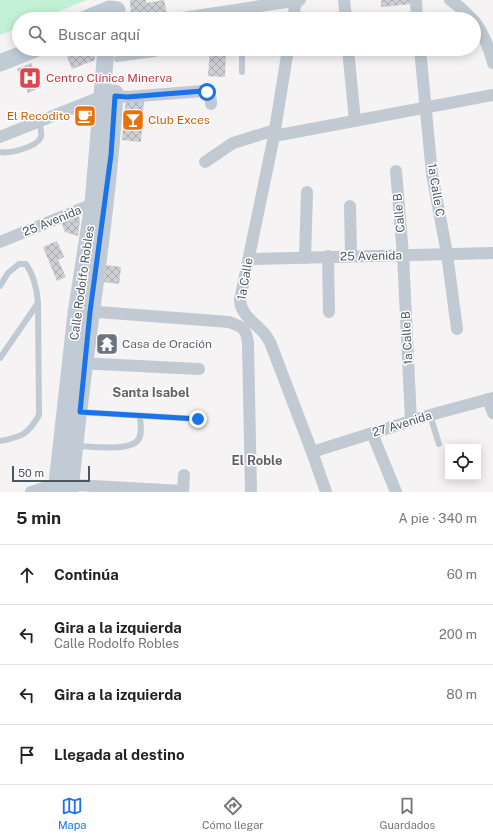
<!DOCTYPE html>
<html lang="es">
<meta charset="utf-8">
<style>
:root{--surface:#fff;--page:#f2f2f2;--text:#222;--muted:#767676;--line:#e0e0e0;--accent:#1a73e8}
body{margin:0;font-family:"Public Sans",sans-serif;background:var(--page);color:var(--text)}
.controls{position:absolute;right:12px;bottom:12px;display:grid;overflow:hidden;border-radius:0px;box-shadow:0 2px 10px #0003}
.controls button{width:36px;height:36px;display:grid;place-items:center;padding:0;border:0;border-bottom:1px solid var(--line);background:var(--surface);color:var(--text);font:20px sans-serif}
.scale{position:absolute;left:12px;bottom:10px;width:78px;box-sizing:border-box;padding-left:4px;border:2px solid #4a5661;border-top:0;font-size:11px;line-height:14px;white-space:nowrap;color:#4a5661;-webkit-text-stroke:3px #fff;paint-order:stroke}
.stop{position:absolute;width:12px;height:12px;margin:-9px;border:3px solid #1a73e8;border-radius:50%;background:#fff}
.stop.end{background:#1a73e8;border-color:#fff;box-shadow:0 1px 4px #0008}
.list{margin:0;padding:0;list-style:none}
h2{display:flex;justify-content:space-between;align-items:center;height:52px;margin:0;padding:0 16px;font-size:17px}
h2 small{font-size:13px;font-weight:400;color:var(--muted)}
.list li{display:grid;grid-template-columns:26px 1fr auto;gap:12px;align-items:center;box-sizing:border-box;height:60px;padding:0 16px;border-top:1px solid var(--line)}
.list b{display:block;font-size:15px;white-space:nowrap}
.list p{margin:0;font-size:13px;white-space:nowrap;color:var(--muted)}
.list em{font-size:13px;font-style:normal;color:var(--muted)}
.icon{flex:none;width:22px;height:22px;fill:none;stroke:currentColor;stroke-width:2;stroke-linecap:round;stroke-linejoin:round}
.map{position:relative;flex:none;width:493px;height:492px;overflow:hidden}
.search{position:absolute;background:var(--surface);box-shadow:0 2px 10px #0003;left:12px;right:12px;top:12px;height:44px;display:flex;align-items:center;gap:10px;box-sizing:border-box;padding:0 14px;border-radius:22px;color:var(--muted);font-size:15px}
.sheet{height:292px;background:var(--surface)}
nav{display:flex;justify-content:space-around;align-items:center;box-sizing:border-box;height:56px;border-top:1px solid var(--line);background:var(--surface);font-size:11px;color:var(--muted)}
nav a{display:grid;justify-items:center;gap:2px}
nav .on{color:var(--accent)}
.map>svg:first-child{display:block}
.pitch{fill:#c3f1d5}
.building{fill:url(#building-cross-hatch)}
.lines{fill:none;stroke-linecap:round;stroke-linejoin:round}
.lane{stroke:#c1cad2;stroke-width:6}
.street{stroke:#c1cad2;stroke-width:12}
.secondary{stroke:#c1cbd6;stroke-width:17}
.route{stroke:#1a73e8;stroke-width:5}
.labels{text-anchor:middle;dominant-baseline:central;stroke-width:3;stroke-linejoin:round;paint-order:stroke}
.health-label{font-size:12px;fill:#be3a42;stroke:#fff;text-anchor:start}
.food-label{font-size:12px;fill:#c56008;stroke:#fff;text-anchor:end}
.street-label{font-size:12px;fill:#4a5661;stroke:#fff}
.worship-label{font-size:12px;fill:#5b616d;stroke:#fff;text-anchor:start}
.neighbourhood-label{font-size:13px;font-weight:bold;fill:#5f6368;stroke:#fff}
</style>
<div class="map">
<svg width="493" height="492" viewBox="0 0 493 492">
<defs>
<pattern id="building-cross-hatch" width="8" height="8" patternUnits="userSpaceOnUse"><rect width="8" height="8" fill="#cdcfd5"/><path d="M0 0l8 8M0 8l8-8" fill="none" stroke="#a8abb0"/></pattern>
</defs>
<rect width="100%" height="100%" fill="#f5f3f3"/>
<polygon class="pitch" points="0,0 87,0 40,19 19,19 19,28 0,35"/>
<g class="building">
<polygon points="130,0 146,0 146,3 164,0 167,14 141,19 134,19 131,17"/>
<polygon points="381,0 411,0 412,4 381,7"/>
<polygon points="70,49 95,49 95,60 72,69 65,51"/>
<polygon points="210,49 226,49 225,77 208,76"/>
<polygon points="31,63 41,87 28,93 17,69"/>
<polygon points="126,98 144,99 141,142 122,140"/>
<polygon points="94,105 95,119 79,125 74,112"/>
<polygon points="75,213 80,218 78,236 65,232 60,219"/>
<polygon points="57,241 64,257 58,260 66,277 57,281 43,247"/>
<polygon points="106,265 121,267 119,284 104,282"/>
<polygon points="96,337 117,337 117,351 96,350"/>
</g>
<g class="lines">
<g class="lane">
<polyline points="243,9 243,19"/>
<polyline points="117,59 155,54"/>
<polyline points="242,72 242,49"/>
<path d="M0 152C10 154 37 147 41 137 42 132 40 125 39 120"/>
<path d="M0 286 8 273 19 264H26C34 276 37 289 38 303L0 358"/>
<polyline points="79,412 198,419"/>
<polyline points="430,415 439,444"/>
<path d="M0 441C21 437 28 435 39 415L38 303"/>
<path d="M75 446C89 446 130 452 138 440 143 434 140 423 140 416"/>
</g>
<g class="street">
<polyline points="344,0 346,19"/>
<polyline points="416,0 417,19"/>
<polyline points="450,0 461,8 472,19"/>
<polyline points="176,19 300,0"/>
<polyline points="293,19 296,0"/>
<path d="M474 21C484 34 489 47 493 63"/>
<path d="M288 49 274 136 240 300C241 315 253 321 263 332 266 335 268 339 270 342L312 452 326 492"/>
<polyline points="348,49 355,121"/>
<polyline points="420,49 432,174 447,254 457,329"/>
<path d="M115 96 127 97 203 91C210 93 211 97 211 104"/>
<polyline points="274,136 493,95"/>
<polyline points="0,137 103,96"/>
<polyline points="205,162 233,143 275,130"/>
<polyline points="396,171 403,255 411,421"/>
<polyline points="350,206 351,255"/>
<polyline points="0,242 93,204 99,203"/>
<polyline points="328,256 329,312"/>
<polyline points="305,258 307,192"/>
<polyline points="249,259 493,253"/>
<path d="M85 311 229 322C243 327 246 328 248 343L251 492"/>
<polyline points="78,363 199,369"/>
<polyline points="488,399 493,413"/>
<polyline points="372,433 396,492"/>
<polyline points="312,452 430,415 493,398"/>
<polyline points="31,492 57,484 183,491"/>
<polyline points="183,492 184,475"/>
</g>
<g class="secondary">
<polyline points="85,19 109,9 117,10"/>
<polyline points="0,63 35,49"/>
<polyline points="56,492 76,313 93,204 106,49"/>
<path d="M70 492C82 359 107 227 115 93"/>
</g>
</g>
<g class="lines">
<polyline class="route" points="198,419 80,412 90,312 111,155 115,96 127,97 203,91 207,92"/>
</g>
<defs>
<g id="hospital-square" transform="scale(1.15)"><rect x="-9" y="-9" width="18" height="18" rx="4" fill="#e0444e" stroke="#fff"/><path d="M-5-5h3v3.5h4V-5h3V5h-3V1.5h-4V5h-3Z" fill="#fff"/></g>
<g id="cafe-square" transform="scale(1.15)"><rect x="-9" y="-9" width="18" height="18" rx="4" fill="#e8710a" stroke="#fff"/><path d="M-5.5-4.5H6V0H3Q3 3.5 0 3.5H-2.5Q-5.5 3.5-5.5 0ZM3-3.2v2h1.7v-2ZM-6 4.5H4V6H-6Z" fill="#fff"/></g>
<g id="bar-square" transform="scale(1.15)"><rect x="-9" y="-9" width="18" height="18" rx="4" fill="#e8710a" stroke="#fff"/><path d="M-6-5H6L.8 .8V4.5H3.5V6h-7V4.5H-.8V.8Z" fill="#fff"/></g>
<g id="temple-square" transform="scale(1.15)"><rect x="-9" y="-9" width="18" height="18" rx="4" fill="#6b7280" stroke="#fff"/><path d="M0-6L5-2H3V0L6.5 2.5H4V6H1.5V3h-3V6H-4V2.5H-6.5L-3 0V-2H-5Z" fill="#fff"/></g>
</defs>
<g fill-rule="evenodd">
<use href="#hospital-square" x="30" y="78"/>
<use href="#cafe-square" x="85" y="116"/>
<use href="#bar-square" x="133" y="120"/>
<use href="#temple-square" x="107" y="344"/>
</g>
<g class="labels">
<g class="health-label">
<text x="46" y="78">Centro Clínica Minerva</text>
</g>
<g class="food-label">
<text x="70" y="116">El Recodito</text>
<text x="148" y="120" text-anchor="start">Club Exces</text>
</g>
<g class="street-label">
<text transform="translate(436 190) rotate(81)">1a Calle C</text>
<text transform="translate(399 213) rotate(-95)">Calle B</text>
<text transform="translate(52 221) rotate(-22)">25 Avenida</text>
<text transform="translate(371 256) rotate(-1)">25 Avenida</text>
<text transform="translate(245 279) rotate(-80)">1a Calle</text>
<text transform="translate(82 283) rotate(-82)">Calle Rodolfo Robles</text>
<text transform="translate(407 338) rotate(-93)">1a Calle B</text>
<text transform="translate(402 424) rotate(-17)">27 Avenida</text>
</g>
<g class="worship-label">
<text x="122" y="344">Casa de Oración</text>
</g>
<g class="neighbourhood-label">
<text x="151" y="392">Santa Isabel</text>
<text x="257" y="460">El Roble</text>
</g>
</g>
</svg>
<div class="controls">
<button><svg class="icon" aria-label="locate" viewBox="0 0 24 24"><circle cx="12" cy="12" r="6"/><path d="M12 2v4M12 18v4M2 12h4M18 12h4"/></svg></button>
</div>
<div class="scale">50 m</div>
<div class="stop" style="left:207px;top:92px"></div>
<div class="stop end" style="left:198px;top:419px"></div>
<div class="search"><svg class="icon" aria-label="search" viewBox="0 0 24 24"><circle cx="10" cy="10" r="6"/><path d="M15 15l6 6"/></svg>Buscar aquí</div>
</div>
<section class="sheet">
<h2>5 min<small>A pie · 340 m</small></h2>
<ul class="list">
<li><svg class="icon" aria-label="ahead" viewBox="0 0 24 24"><path d="M12 20V5M6 11l6-6 6 6"/></svg><div><b>Continúa</b></div><em>60 m</em></li>
<li><svg class="icon" aria-label="left" viewBox="0 0 24 24"><path d="M17 20v-9H6M10 6l-5 5 5 5"/></svg><div><b>Gira a la izquierda</b><p>Calle Rodolfo Robles</p></div><em>200 m</em></li>
<li><svg class="icon" aria-label="left" viewBox="0 0 24 24"><path d="M17 20v-9H6M10 6l-5 5 5 5"/></svg><div><b>Gira a la izquierda</b></div><em>80 m</em></li>
<li><svg class="icon" aria-label="arrive" viewBox="0 0 24 24"><path d="M6 21V4h12l-3 4 3 4H6"/></svg><div><b>Llegada al destino</b></div></li>
</ul>
</section>
<nav>
<a class="on"><svg class="icon" aria-label="map" viewBox="0 0 24 24"><path d="M3 6l6-2 6 2 6-2v14l-6 2-6-2-6 2zM9 4v14M15 6v14"/></svg>Mapa</a>
<a><svg class="icon" aria-label="directions" viewBox="0 0 24 24"><path d="M12 3l9 9-9 9-9-9zM9 14v-3h6M13 9l2 2-2 2"/></svg>Cómo llegar</a>
<a><svg class="icon" aria-label="saved" viewBox="0 0 24 24"><path d="M7 4h10v16l-5-4-5 4z"/></svg>Guardados</a>
</nav>
